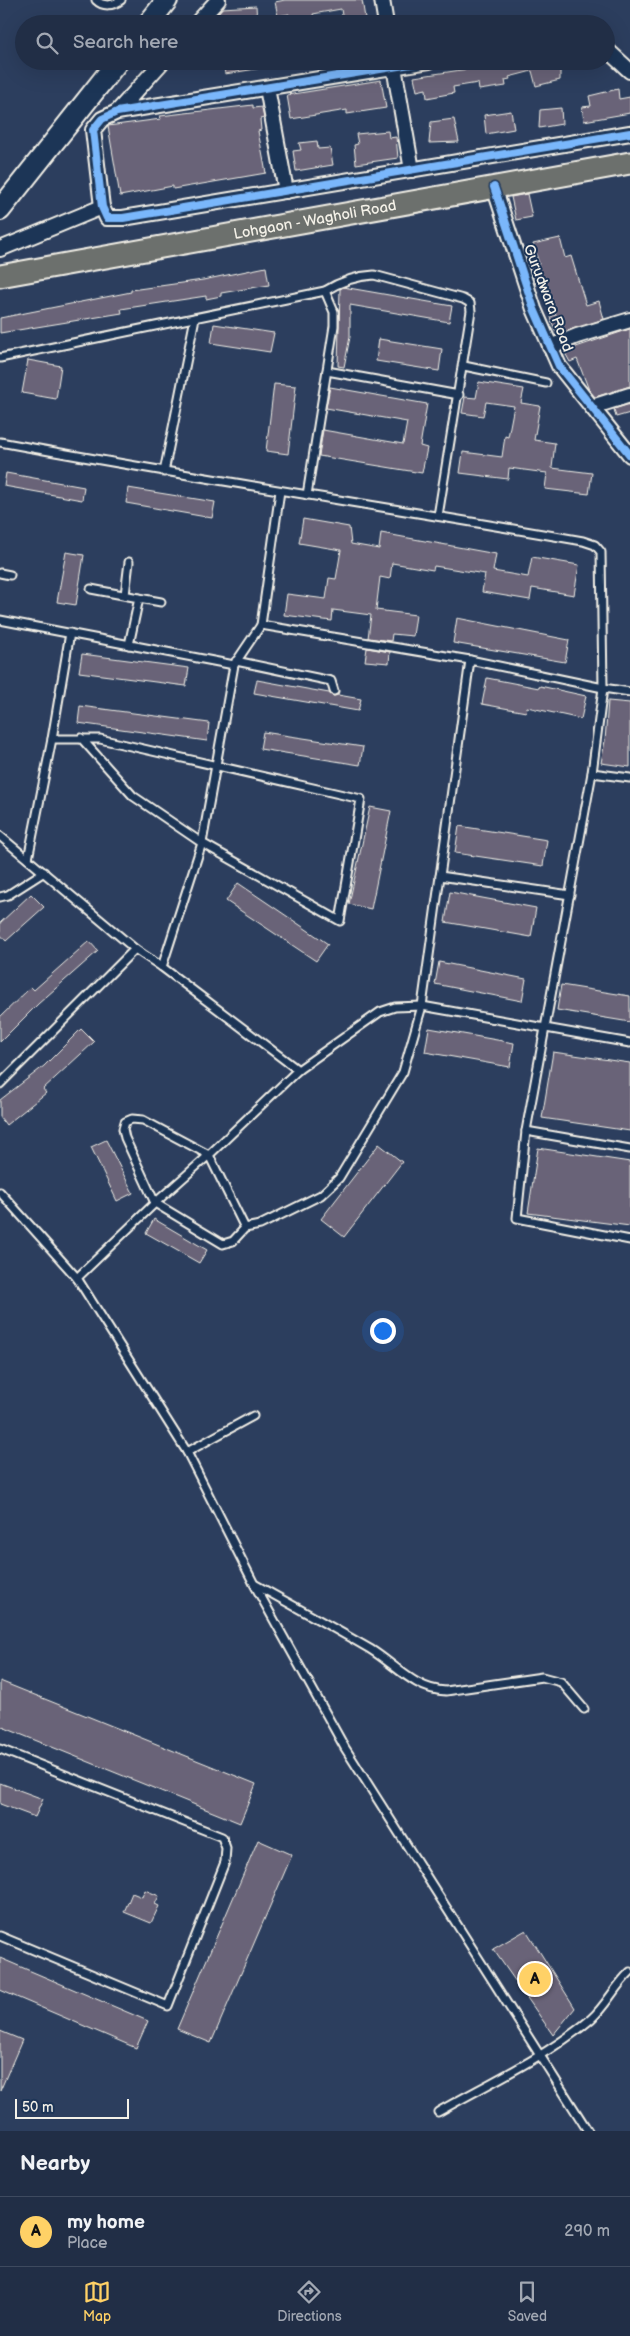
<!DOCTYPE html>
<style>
:root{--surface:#212e46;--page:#2d3a51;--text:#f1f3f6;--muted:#a2a8b3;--line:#3e4a5f;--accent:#ffd166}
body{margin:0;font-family:"Balsamiq Sans",sans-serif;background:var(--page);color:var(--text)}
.scale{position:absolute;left:15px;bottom:12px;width:114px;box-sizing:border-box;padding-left:5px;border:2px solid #f4f1e8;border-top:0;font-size:14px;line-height:18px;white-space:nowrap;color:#f4f1e8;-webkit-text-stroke:4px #1d3557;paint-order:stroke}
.you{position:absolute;left:382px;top:1330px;width:18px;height:18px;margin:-12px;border:4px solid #fff;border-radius:50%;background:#1a73e8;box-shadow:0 0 0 8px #1a73e833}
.badge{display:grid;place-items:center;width:32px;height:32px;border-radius:50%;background:var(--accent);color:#111;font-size:16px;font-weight:700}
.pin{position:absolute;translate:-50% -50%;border:2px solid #fff;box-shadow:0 1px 5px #0006}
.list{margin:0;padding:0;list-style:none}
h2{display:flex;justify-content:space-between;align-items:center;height:65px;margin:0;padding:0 20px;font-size:21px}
h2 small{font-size:16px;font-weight:400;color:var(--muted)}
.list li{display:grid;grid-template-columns:32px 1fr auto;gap:15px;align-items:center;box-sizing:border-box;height:70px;padding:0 20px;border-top:1px solid var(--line)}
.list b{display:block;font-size:19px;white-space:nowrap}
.list p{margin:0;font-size:16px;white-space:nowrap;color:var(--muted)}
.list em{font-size:16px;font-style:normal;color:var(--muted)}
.icon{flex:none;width:28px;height:28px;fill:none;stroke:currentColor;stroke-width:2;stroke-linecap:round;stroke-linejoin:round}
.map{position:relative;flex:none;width:630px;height:2131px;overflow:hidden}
.search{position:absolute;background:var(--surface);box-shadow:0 5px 20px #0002;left:15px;right:15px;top:15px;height:55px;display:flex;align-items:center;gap:12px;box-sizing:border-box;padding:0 18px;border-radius:28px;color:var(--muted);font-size:19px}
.sheet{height:135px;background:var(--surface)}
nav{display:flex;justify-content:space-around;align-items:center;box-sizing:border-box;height:70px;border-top:1px solid var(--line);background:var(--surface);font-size:14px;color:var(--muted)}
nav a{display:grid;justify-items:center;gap:2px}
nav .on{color:var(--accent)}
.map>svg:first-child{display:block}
.building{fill:#696478;stroke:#f4f1e8}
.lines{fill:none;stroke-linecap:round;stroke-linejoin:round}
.service-casing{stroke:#f4f1e8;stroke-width:11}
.minor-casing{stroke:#f4f1e8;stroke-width:18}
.secondary-casing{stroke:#f4f1e8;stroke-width:24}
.primary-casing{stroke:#f4f1e8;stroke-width:25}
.service{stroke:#1d3557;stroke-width:7}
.minor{stroke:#1d3557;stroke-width:14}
.secondary{stroke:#1d3557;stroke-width:20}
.primary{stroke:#6c706d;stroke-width:21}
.cycleway-casing{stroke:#1d3557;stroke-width:11}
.cycleway{stroke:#7ab7fb;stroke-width:8}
.labels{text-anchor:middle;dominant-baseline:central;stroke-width:4;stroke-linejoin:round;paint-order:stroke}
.street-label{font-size:15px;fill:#f4f1e8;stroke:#1d3557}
</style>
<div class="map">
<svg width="630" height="2131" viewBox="0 0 630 2131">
<rect width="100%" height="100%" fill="#2c3e5e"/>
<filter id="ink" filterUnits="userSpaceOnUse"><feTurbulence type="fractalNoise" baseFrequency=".02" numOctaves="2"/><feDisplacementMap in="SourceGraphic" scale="10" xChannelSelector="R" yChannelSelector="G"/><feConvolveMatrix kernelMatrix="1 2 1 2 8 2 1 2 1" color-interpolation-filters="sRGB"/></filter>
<g filter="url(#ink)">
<g class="building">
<polygon points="285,0 362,0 365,18 343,22 341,9 313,14 315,24 291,24 289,14 278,16 275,2"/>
<polygon points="256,6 257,21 249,21 249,24 219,24 218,13 222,8"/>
<polygon points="223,61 262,61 262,68 225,74"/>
<polygon points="496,61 560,61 560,80 536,86 532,71 509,77 510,79 505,80 506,86 479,90 478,83 453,87 454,93 427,98 426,89 417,91 414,77 468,69 468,67"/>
<polygon points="381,80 386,108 347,114 347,110 291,119 287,95"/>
<polygon points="618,89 619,99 630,97 630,113 584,121 582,107 591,106 589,96"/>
<polygon points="253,105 253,108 262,107 264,118 260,119 261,130 258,131 266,173 173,189 173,186 120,196 108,126 161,119 160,116"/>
<polygon points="561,108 562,124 539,128 540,110"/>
<polygon points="511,111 514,129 486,134 484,115"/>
<polygon points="454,119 459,142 429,143 431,122"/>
<polygon points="388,131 389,138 396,137 398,158 356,164 354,145 358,144 356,134"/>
<polygon points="317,141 318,149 330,148 333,165 296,171 293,151 301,150 299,143"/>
<polygon points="527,194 532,217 516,220 511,197"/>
<polygon points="560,238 565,258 571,256 586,305 599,301 604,319 557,335 550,317 556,315 546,282 536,284 532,266 539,264 533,244"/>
<polygon points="266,267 269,285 221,293 221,296 206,299 206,296 121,309 122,313 0,333 0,318 131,292 131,290 203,280"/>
<polygon points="343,287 452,306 449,322 350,305 350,337 344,367 338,366 340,289"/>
<polygon points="214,324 274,333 270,352 211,343"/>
<polygon points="630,329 630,386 595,397 589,390 577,359 570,362 564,351"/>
<polygon points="379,339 442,349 439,371 376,361"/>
<polygon points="28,360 61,366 56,399 22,393"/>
<polygon points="479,382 524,389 521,403 540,406 534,440 555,443 552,468 592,473 589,494 545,489 547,473 509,468 508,479 460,473 463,452 502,457 505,436 508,437 514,406 486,402 483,416 462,413 465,397 476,398"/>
<polygon points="274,384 296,386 288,454 266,451"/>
<polygon points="330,387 427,404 420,446 427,448 422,473 319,456 323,430 403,444 407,422 326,408"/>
<polygon points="630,404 630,413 616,417 614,409"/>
<polygon points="6,473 84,487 82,500 4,486"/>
<polygon points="128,488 215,502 212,518 126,503"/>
<polygon points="303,519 349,527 351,544 379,549 381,533 496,554 493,571 528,577 532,557 579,565 574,595 532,588 530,600 482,592 485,574 434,566 433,570 392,563 390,579 380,577 376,610 416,615 413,636 392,634 391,641 368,638 371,615 333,610 332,621 284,615 287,594 326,599 329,578 336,579 341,550 299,543"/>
<polygon points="66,552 84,555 76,605 57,602"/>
<polygon points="457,618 569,640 565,662 453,643"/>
<polygon points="367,648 390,652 389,663 365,661"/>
<polygon points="82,654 189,668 186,686 79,672"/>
<polygon points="487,678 539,688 540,686 586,696 581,719 527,707 526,712 482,704"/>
<polygon points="257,680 329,693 333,696 338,695 361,699 358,711 254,693"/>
<polygon points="608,701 630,703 630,767 601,763 605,741"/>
<polygon points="80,706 209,723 207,741 78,723"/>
<polygon points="263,732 363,747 360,765 260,749"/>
<polygon points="370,807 391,811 371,909 349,904"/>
<polygon points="459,826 547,840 543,866 455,853"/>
<polygon points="238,883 328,944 316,961 226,901"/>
<polygon points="450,892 536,908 531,937 445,922"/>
<polygon points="31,894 44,907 6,941 0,934 0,923"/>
<polygon points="89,941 98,951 38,1004 0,1042 0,1017 31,987 34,990"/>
<polygon points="439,962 526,979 522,1001 435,984"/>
<polygon points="561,985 630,996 630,1022 557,1010"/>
<polygon points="429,1028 514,1043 510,1067 425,1052"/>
<polygon points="81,1029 94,1042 43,1089 46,1093 6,1125 0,1117 0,1100 44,1066"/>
<polygon points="553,1052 630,1063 630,1131 542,1118"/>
<polygon points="106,1140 133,1193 117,1201 91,1147"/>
<polygon points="379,1144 402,1162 344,1237 321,1219"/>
<polygon points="538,1148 630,1162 630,1226 528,1213"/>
<polygon points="154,1219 207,1250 199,1263 146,1233"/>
<polygon points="0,1681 256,1784 240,1823 0,1726"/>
<polygon points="0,1783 43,1799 35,1817 0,1804"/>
<polygon points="258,1840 292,1855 211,2043 177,2029"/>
<polygon points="145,1890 159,1896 155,1904 159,1906 151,1923 124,1912 132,1893 142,1897"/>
<polygon points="526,1930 575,2008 553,2035 493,1949"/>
<polygon points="0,1958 148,2021 136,2048 0,1990"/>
<polygon points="0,2031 22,2040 0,2091"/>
</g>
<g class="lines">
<g class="service-casing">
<g id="service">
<path d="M96 0C103 7 113 6 121 0"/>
<path d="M0 358 325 291C341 281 355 276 374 275L463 299 470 303 471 311 438 516"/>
<polyline points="464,366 546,383"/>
<polyline points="327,371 459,395"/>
<path d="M0 442C194 478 389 507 583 541L595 545 601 552 603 688 592 773 526 1131 517 1218 630 1240"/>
<polyline points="164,472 195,318"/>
<polyline points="280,491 261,625 470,660"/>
<polyline points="307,495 334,326 334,312 325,291"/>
<polyline points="0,573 10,575"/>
<polyline points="91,589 139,598 129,645"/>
<polyline points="125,595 129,562"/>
<polyline points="139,598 161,602"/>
<polyline points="0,620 234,665 261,625"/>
<polyline points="236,661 331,681 334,691"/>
<polyline points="52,739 70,633"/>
<polyline points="592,773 630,778"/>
<polyline points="0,836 135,949 0,1084"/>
<polyline points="28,859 52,739 100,739 361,799 340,921 202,843 133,796 81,738"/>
<polyline points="440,876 570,895"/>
<polyline points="0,897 8,895 44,872"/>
<polyline points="135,949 162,967 298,1070 380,1012 395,1007 422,1006 630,1043"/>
<polyline points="162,967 202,843 234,665"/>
<polyline points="526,1131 630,1149"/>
<polyline points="0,1192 77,1278 187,1452 254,1584 345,1748 588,2131"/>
<polyline points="245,1228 209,1155 155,1203 125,1138 123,1129 125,1122 132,1119 143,1120 209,1155 298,1070"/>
<polyline points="77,1278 155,1203 223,1244 233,1241 245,1228 260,1225 321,1195 339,1178 403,1072 422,1006 470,660 603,688 630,692"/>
<polyline points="187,1452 253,1416"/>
<path d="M256 1585C294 1606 332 1627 370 1649 396 1665 415 1690 446 1691L542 1677 561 1682 584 1709"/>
<polyline points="0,1749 222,1837 226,1848 225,1862 168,2006 0,1936"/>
<path d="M438 2112C489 2083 546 2057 591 2019 606 2006 615 1986 630 1972"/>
</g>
</g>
<g class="minor-casing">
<g id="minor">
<polyline points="382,0 386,24"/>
<polyline points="196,24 218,0"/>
<polyline points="606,49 630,71"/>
<polyline points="393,61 412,170"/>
<polyline points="429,61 117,112 102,119 93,130 102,207 107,218 123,218 630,133"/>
<polyline points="267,88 286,191"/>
<polyline points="117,112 163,61"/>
<polyline points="494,187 534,309 559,366 630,455"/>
<polyline points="0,249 102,207"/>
<polyline points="550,347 577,336 630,320"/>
<polyline points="592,407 630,395"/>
</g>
</g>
<g class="secondary-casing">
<g id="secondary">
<polyline points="148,24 167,0"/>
<polyline points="0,210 118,61"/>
</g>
</g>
<g class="primary-casing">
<g id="primary">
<path id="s1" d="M0 276 630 163"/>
</g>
</g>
<use href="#service" class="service"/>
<use href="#minor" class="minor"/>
<use href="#secondary" class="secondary"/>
<use href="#primary" class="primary"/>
<g class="cycleway-casing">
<g id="cycleway">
<polyline points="429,61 117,112 102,119 93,130 102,207 107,218 123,218 630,133"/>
<polyline points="494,187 534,309 559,366 630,455"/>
</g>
</g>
<use href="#cycleway" class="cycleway"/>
</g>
</g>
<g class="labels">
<g class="street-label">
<text stroke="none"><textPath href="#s1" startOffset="320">Lohgaon - Wagholi Road</textPath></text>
<text transform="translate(548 298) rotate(69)">Gurudwara Road</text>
</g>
</g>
</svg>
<div class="scale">50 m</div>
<div class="you"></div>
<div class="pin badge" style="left:535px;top:1979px">A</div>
<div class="search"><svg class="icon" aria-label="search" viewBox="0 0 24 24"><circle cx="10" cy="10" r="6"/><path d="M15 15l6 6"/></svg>Search here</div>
</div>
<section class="sheet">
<h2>Nearby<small></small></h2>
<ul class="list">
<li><span class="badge">A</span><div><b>my home</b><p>Place</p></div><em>290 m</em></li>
</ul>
</section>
<nav>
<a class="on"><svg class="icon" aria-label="map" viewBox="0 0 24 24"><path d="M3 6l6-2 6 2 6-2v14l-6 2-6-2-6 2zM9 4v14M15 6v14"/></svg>Map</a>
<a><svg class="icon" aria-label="directions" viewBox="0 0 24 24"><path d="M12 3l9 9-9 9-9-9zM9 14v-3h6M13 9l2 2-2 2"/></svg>Directions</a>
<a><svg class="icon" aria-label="saved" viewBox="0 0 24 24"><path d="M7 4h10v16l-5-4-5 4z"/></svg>Saved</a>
</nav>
